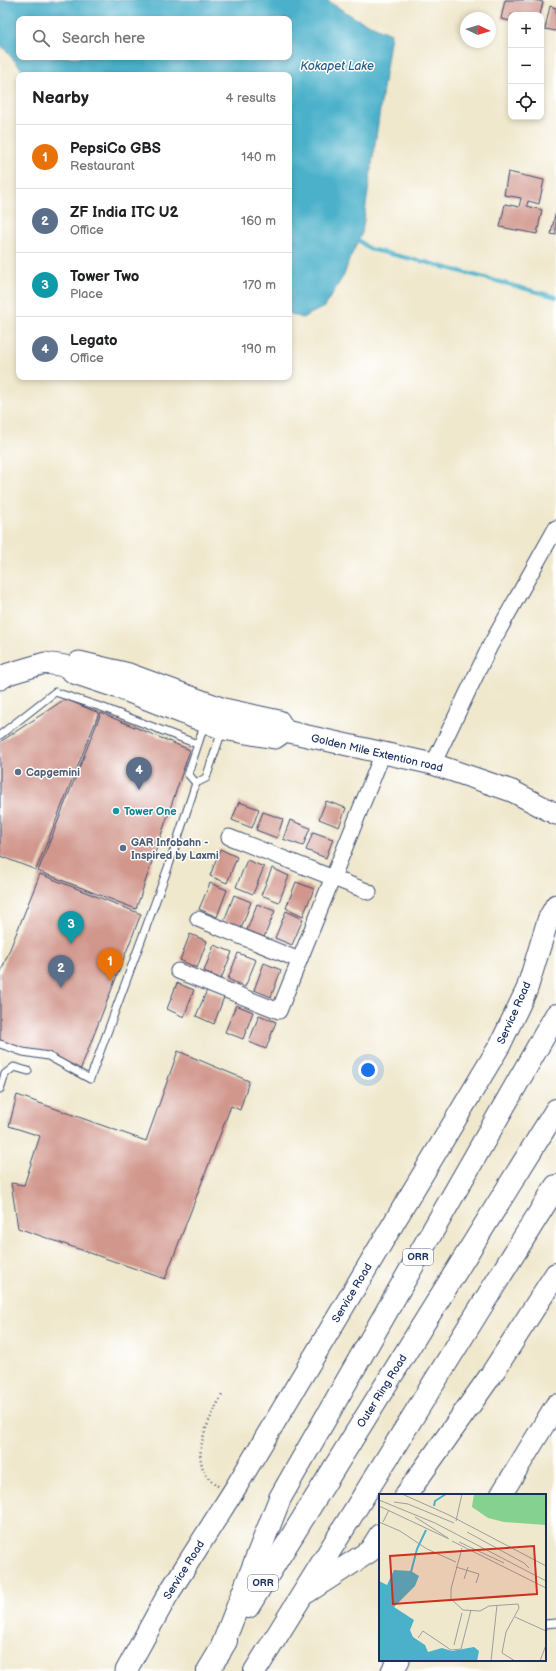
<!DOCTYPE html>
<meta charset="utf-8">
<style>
:root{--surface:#fff;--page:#f6f6f6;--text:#202124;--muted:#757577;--line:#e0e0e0;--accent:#c8321e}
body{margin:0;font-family:"Balsamiq Sans",sans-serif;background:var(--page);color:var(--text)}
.controls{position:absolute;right:12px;top:12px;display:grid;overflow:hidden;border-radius:8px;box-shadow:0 2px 6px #0003}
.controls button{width:36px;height:36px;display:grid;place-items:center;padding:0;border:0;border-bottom:1px solid var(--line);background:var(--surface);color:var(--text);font:20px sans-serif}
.compass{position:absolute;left:460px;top:12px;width:36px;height:36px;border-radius:50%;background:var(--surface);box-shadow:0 2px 6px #0003;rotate:94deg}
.you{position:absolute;left:368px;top:1070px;width:14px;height:14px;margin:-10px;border:3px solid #fff;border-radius:50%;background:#1a73e8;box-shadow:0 0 0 6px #1a73e833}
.badge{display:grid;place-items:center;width:26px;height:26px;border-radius:50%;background:var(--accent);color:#fff;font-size:13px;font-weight:700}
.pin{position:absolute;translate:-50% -33px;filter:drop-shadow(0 1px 2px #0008)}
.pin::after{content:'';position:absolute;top:21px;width:14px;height:12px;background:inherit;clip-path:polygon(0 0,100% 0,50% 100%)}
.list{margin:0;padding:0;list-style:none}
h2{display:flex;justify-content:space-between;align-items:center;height:52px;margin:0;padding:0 16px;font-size:17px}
h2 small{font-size:13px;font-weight:400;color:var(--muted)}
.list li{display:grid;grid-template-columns:26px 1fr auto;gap:12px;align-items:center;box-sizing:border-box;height:64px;padding:0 16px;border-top:1px solid var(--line)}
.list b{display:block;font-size:15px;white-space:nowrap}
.list p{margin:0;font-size:13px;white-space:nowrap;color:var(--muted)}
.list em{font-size:13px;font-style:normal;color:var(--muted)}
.icon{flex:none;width:22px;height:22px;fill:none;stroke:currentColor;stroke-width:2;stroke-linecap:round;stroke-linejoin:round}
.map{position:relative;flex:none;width:556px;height:1671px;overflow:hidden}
.search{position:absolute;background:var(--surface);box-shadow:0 2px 6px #0003;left:16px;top:16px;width:276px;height:44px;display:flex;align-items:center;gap:10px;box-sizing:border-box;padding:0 14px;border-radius:8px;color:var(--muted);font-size:15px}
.panel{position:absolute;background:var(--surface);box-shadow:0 2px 6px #0003;left:16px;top:72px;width:276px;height:308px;border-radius:8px}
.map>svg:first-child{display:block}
.water{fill:#4bb1ca;stroke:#337094;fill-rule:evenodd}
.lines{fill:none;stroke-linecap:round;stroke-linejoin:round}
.stream{stroke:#4bb1ca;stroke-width:4}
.building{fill:#d1978d}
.lane-casing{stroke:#3b4b6f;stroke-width:9}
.street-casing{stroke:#3b4b6f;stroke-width:17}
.secondary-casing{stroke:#3b4b6f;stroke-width:23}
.highway-casing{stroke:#3b4b6f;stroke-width:24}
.path{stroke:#3b4b6f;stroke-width:2.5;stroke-dasharray:1 3;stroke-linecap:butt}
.lane{stroke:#fff;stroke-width:7}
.street{stroke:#fff;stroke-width:15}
.secondary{stroke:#fff;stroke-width:21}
.highway{stroke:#fff;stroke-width:22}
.service-dot{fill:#5c6f8a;stroke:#fff;stroke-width:1.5}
.culture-dot{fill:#0f9aa8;stroke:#fff;stroke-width:1.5}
.labels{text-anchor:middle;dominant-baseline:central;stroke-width:3;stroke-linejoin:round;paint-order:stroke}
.shield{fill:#fff;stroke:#5f6d8e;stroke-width:1}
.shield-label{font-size:10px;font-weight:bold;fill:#1b2f5e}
.street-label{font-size:11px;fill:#1b2f5e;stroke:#fff}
.service-label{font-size:11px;font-weight:bold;fill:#4e5e75;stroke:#fff;text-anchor:start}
.culture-label{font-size:11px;font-weight:bold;fill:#0d838f;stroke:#fff;text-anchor:start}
.water-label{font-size:12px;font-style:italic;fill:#2c5c84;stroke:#fff}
.inset-river{fill:none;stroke:#4bb1ca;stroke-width:2}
.inset-road{fill:none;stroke:#9b9ea1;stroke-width:1}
.view{fill:#c8321e;fill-opacity:0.15;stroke:#c8321e;stroke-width:2}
.inset-edge{fill:none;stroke:#1b2f5e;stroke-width:2}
</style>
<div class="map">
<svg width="556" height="1671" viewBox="0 0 556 1671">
<rect width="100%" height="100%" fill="#fff"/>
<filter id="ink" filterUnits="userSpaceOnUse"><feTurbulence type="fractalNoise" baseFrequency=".025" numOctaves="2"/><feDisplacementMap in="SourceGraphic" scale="8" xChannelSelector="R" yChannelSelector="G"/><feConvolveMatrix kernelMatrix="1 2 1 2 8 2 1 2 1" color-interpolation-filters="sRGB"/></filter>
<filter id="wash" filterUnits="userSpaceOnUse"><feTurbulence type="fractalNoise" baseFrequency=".012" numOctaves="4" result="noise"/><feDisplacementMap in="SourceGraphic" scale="16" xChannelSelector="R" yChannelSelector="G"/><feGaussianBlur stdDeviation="0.9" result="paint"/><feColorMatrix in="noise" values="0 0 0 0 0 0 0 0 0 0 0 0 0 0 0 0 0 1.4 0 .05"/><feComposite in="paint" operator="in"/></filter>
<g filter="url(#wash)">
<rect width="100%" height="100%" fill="#f0e8cd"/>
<path class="water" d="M0 0H326L357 19 391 34 362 233 349 260 344 275 324 307 302 318 289 313V75H27L0 44ZM19 19H289V57H19Z"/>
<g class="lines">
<polyline class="stream" points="355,237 369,249 429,263 556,297"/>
</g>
<g id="blocks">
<g class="building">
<polygon points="505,0 533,0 543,2 540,15 511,15 511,21 501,19"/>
<polygon points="550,6 556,8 556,31 545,29"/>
<polygon points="508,172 544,180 539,204 528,201 527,206 542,210 537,234 500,227 505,204 519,207 521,198 504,195"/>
<polygon points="555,215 556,215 556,235 551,234"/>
<polygon points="65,699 99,713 36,870 0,856 0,742"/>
<polygon points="101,713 190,750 136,909 38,871"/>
<polygon points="326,801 346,808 339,827 319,819"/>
<polygon points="239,802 259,809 252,828 232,820"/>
<polygon points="263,812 283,819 277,838 256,830"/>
<polygon points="290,820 310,828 303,846 283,839"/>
<polygon points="313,832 333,839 326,858 306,850"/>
<polygon points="220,849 237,857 227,883 210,876"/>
<polygon points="247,860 264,867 253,894 236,887"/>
<polygon points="272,868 289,876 279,902 261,895"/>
<polygon points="40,874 141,914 79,1073 48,1056 0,1042 0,974"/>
<polygon points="296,882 314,889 303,916 286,908"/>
<polygon points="210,883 227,890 217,917 199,909"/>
<polygon points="234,895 251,902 241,929 224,921"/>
<polygon points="257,904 275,911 264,937 247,930"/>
<polygon points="286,911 303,919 292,945 275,938"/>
<polygon points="190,934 207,941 197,968 180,960"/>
<polygon points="214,945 232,952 221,979 204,971"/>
<polygon points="238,953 256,960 245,987 228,979"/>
<polygon points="264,963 281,970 271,997 254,990"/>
<polygon points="177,983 194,990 184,1017 167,1009"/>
<polygon points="207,990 224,997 214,1024 196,1016"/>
<polygon points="236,1005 253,1012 243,1039 225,1032"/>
<polygon points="259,1015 276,1022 266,1049 249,1042"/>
<polygon points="178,1051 249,1081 240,1110 231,1106 165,1279 18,1228 11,1183 24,1185 40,1136 9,1126 17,1095 146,1141"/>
</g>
</g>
</g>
<g filter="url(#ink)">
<use href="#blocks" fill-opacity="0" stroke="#3b4b6f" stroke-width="1"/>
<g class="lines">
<g class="lane-casing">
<g id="lane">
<polyline points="205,723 188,774 196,783 206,778 222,731"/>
<polyline points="0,735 55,692 104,708 197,744"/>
<polyline points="0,1044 23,1052 48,1056 90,1079 169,865 196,783"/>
<polyline points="0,1089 5,1074 14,1067 28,1071"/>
<polyline points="545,1624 556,1623"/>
</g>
</g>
<g class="street-casing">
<g id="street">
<polyline points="433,764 490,646 556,528"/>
<polyline points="229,837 369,892"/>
<polyline points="198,919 299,960"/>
<polyline points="178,971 279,1011 383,753"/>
</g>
</g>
<g class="secondary-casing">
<g id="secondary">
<polyline points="79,662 129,674 224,709 279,721 285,731"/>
<polyline points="0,679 8,674 45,663 65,666 74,673 119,688 223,729 275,738 285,731 433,764 512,791 556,814"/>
<polyline points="501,1495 556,1405"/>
<polyline points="126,1671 167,1596 236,1487 500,1045 527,989 548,920 556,905"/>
<polyline points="392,1671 399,1660"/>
</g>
</g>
<g class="highway-casing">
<g id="highway">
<polyline points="406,1495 491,1375 556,1274"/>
<polyline points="307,1592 370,1551 380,1535"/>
<polyline points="248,1607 556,1110"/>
<polyline points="219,1654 280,1498 556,1015"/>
<polyline points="208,1671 226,1641"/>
<polyline points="255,1671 556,1186"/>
</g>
</g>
<path class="path" d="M218 1486C183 1464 209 1420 223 1393"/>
<use href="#lane" class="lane"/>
<use href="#street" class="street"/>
<use href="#secondary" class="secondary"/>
<use href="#highway" class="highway"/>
</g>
</g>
<g class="service-dot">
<circle cx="18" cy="772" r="4"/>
<circle cx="123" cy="848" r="4"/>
</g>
<circle class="culture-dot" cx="116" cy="811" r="4"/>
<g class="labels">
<g class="shield">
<rect x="403" y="1249" width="30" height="16" rx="3"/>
<rect x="248" y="1575" width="30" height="16" rx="3"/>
</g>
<g class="shield-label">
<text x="418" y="1257">ORR</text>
<text x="263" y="1583">ORR</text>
</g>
<g class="street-label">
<text transform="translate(377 753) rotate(13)">Golden Mile Extention road</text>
<text transform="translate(514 1013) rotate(-66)">Service Road</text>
<text transform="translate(352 1293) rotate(-59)">Service Road</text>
<text transform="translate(382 1391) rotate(-58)">Outer Ring Road</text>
<text transform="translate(184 1570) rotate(-58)">Service Road</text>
</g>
<g class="service-label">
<text x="26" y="772">Capgemini</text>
<text x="131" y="842">GAR Infobahn -<tspan x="131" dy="13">Inspired by Laxmi</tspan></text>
</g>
<g class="culture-label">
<text x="124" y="811">Tower One</text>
</g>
<g class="water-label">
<text x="337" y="66">Kokapet Lake</text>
</g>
</g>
<g transform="translate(379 1494)">
<rect width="167" height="167" fill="#f0e8cd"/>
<path d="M95 0H167V31L125 28 109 24 93 13Z" fill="#85d18f"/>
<path d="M15 76 32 77 40 82 36 92 15 113 35 126 31 136 34 143 46 151 49 158 63 154 73 157 95 153 100 157 98 167H0V87L8 91Z" fill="#4bb1ca"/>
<path class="inset-river" d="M55 12 56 7 67 0M32 78 38 55 47 36"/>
<path class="inset-road" d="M23 0 70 21 167 72M0 6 56 29 167 87M15 8 29 10 75 29M0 12 70 45M36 23 69 44M77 27 83 0M0 28 21 37 48 55 77 68M4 28 10 16M88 38 145 69 150 74M73 47 167 94M80 48 125 69M83 54 72 95V105L84 116 101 117 110 112 139 110 140 114 127 138 123 159 136 167M77 73 100 80 97 89M85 85 89 73M136 123 167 137M39 144 44 137 72 156 82 155 92 116M75 151 83 119M112 167 118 111M161 167 167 151"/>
<path class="view" d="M155 52 158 100 14 110 11 62Z"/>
<rect width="167" height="167" class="inset-edge"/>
</g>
</svg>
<div class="controls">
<button>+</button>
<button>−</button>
<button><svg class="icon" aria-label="locate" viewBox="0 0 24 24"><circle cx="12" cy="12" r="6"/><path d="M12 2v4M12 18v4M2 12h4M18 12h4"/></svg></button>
</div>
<svg class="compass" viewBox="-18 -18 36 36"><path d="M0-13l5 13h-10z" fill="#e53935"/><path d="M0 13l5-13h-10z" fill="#757577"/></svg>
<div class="you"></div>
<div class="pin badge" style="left:110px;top:981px;background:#e8710a">1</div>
<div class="pin badge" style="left:61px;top:988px;background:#5c6f8a">2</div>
<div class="pin badge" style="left:71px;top:944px;background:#0f9aa8">3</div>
<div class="pin badge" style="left:139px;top:790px;background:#5c6f8a">4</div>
<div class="search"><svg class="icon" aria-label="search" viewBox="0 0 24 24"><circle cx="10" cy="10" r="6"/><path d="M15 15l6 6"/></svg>Search here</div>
<section class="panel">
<h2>Nearby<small>4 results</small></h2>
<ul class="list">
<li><span class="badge" style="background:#e8710a">1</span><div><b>PepsiCo GBS</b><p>Restaurant</p></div><em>140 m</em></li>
<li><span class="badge" style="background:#5c6f8a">2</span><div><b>ZF India ITC U2</b><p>Office</p></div><em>160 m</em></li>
<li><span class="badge" style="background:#0f9aa8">3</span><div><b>Tower Two</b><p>Place</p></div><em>170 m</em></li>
<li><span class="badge" style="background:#5c6f8a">4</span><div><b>Legato</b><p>Office</p></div><em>190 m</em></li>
</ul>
</section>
</div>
